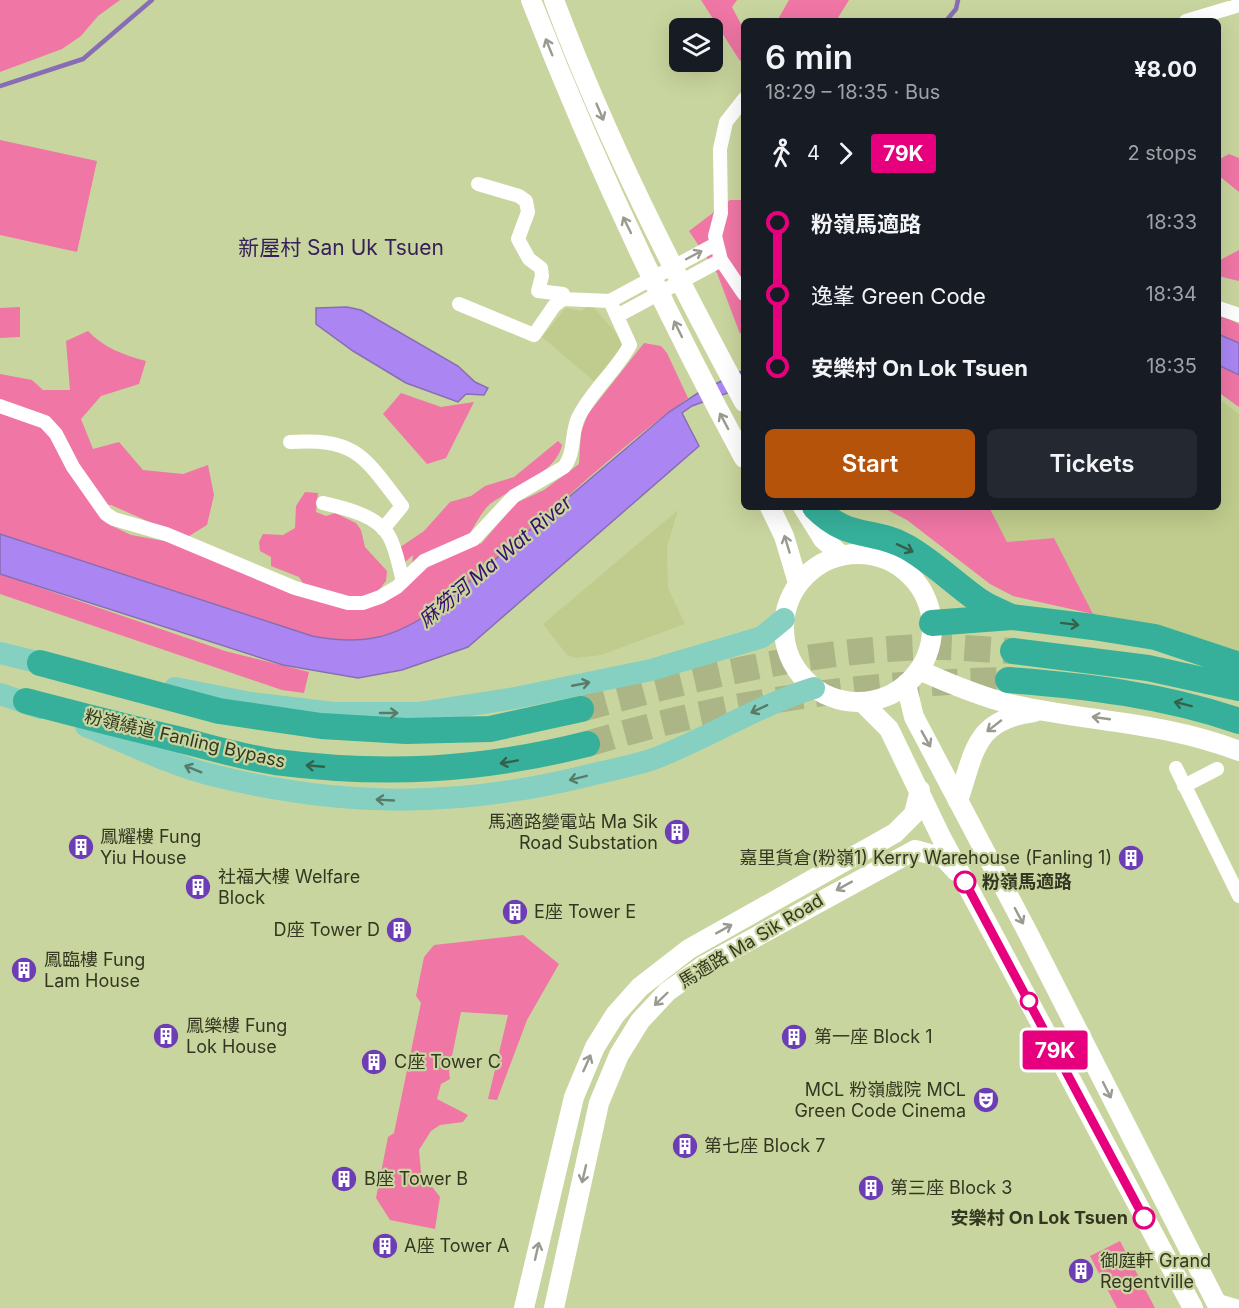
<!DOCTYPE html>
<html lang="en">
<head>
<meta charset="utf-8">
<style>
  body { margin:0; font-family:Inter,"Noto Sans SC",sans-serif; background:#242831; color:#f1f3f6; height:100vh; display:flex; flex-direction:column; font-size:22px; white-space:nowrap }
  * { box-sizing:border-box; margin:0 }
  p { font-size:20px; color:#9ea1a6 }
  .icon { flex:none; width:33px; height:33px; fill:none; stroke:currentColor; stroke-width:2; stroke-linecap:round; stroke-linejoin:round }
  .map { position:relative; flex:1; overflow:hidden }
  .drawer { position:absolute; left:741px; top:18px; width:480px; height:492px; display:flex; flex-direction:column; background:#171b24; border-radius:9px; box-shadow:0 6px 24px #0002 }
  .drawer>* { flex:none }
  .badge { padding:0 12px; border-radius:4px; font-size:21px; line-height:39px }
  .buttons { position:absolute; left:669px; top:18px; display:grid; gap:12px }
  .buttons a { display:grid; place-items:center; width:54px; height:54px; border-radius:9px; background:#171b24; box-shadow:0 6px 24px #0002; font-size:30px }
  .map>.badge { position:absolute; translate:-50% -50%; box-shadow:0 0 0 3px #fff }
  .legs { display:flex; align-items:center; gap:9px; height:66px; padding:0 24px; font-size:20px }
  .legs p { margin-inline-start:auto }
  .headline { display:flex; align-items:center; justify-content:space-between; height:102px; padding:0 24px }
  h1 { font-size:33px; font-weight:600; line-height:45px }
  .action { display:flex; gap:12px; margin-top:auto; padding:12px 24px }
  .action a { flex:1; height:69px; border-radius:9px; background:#b45309; color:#fff; font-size:24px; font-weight:600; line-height:69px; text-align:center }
  .action a+a { background:#242831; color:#f1f3f6 }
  ul { padding:0 24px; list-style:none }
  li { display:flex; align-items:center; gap:21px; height:72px; font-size:22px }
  li i { display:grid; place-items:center; width:9px; height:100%; margin:0 8px; background:currentColor }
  li i::after { content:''; width:15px; height:15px; margin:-8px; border:4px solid; border-radius:50%; background:#171b24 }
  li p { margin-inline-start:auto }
  li:first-child i { background:linear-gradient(#0000 50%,currentColor 0) }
  li:last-child i { background:linear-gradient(currentColor 50%,#0000 0) }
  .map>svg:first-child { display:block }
</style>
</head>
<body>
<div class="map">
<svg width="1239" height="1308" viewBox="0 0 1239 1308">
  <rect width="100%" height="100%" fill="#c9d59e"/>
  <!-- built -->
  <path fill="#bfcc8d" d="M590,303L622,340L621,348L596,383L542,337L566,308L582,311Z
    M1218,398L1239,414V655L1093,614L1054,538L1007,542L989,507H1218Z
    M678,510L667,547L668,588L685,624L601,655L576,658L567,655L543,624Z"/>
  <!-- green -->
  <path fill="#f076a5" d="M0,0H120L98,16L81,36L62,49L0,72Z
    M701,0H737L732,7L744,30V57L740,61Z
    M789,0H849L836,21H777Z
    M0,140L97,161L77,252L0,235Z
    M1229,154L1239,158V192L1218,175V160Z
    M730,200H744V327L740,334L717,273L689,231Z
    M1239,250V281L1218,276L1220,260Z
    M20,307V337L0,338V308Z
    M1218,314L1239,324V343L1218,334Z
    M88,331C104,348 124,355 146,361L139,384L101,396L81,419L93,449L119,442L143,470L183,474L208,465L214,495L207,525L186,538L111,505L91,504L106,523L131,535L175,543L304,585L299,577L271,566V557L260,551L259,542L263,534L283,535L295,528L296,506L305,492L318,493L316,512L326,516L335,513L356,523L361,530L365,547L387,571L386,581L379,590L380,596L390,598L410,584L413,555L403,564L396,550L424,531L450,502L471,496L485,486L514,477L558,441L562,445C555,475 513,486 490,504C481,512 475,526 468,536L481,544L516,503L544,490L579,464L581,432L588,414L644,343L661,346L667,353L688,398C622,445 563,501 503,554C471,581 437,617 397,633C369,644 341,642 312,636L0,534V374L32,380L43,390H70L66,341Z
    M1218,365L1239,375V407L1218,392Z
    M401,393L441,407L474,402L446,458L427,464L383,414Z
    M882,507H989L1007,542L1054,538L1093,614L1013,596L990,584L907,520Z
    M0,574L225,651L309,672L304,693L282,690L0,594Z
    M523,935L559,964L527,1020L497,1100L488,1099L508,1015L461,1012L449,1071L450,1079L441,1084L437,1099L468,1115L463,1122L440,1125L431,1131L419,1150L421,1172L440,1197L435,1229L390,1220L376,1198L388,1137L394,1133L421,1003L416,996L424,957L434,945Z
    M1120,1241L1155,1308H1117L1090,1256Z"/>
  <!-- water -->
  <path fill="#ab86f3" stroke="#876eb4" stroke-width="1.5" d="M347,307L361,310L458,366L475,382L488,388L484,395L466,394L458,402L406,383L353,351L316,324V308Z
    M1218,334L1239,343V375L1218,365Z
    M744,370V387L692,406L682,413L699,446L468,647L402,670L358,678L283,665L0,574V534L312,636C365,646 394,638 438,608L669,412L701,391Z"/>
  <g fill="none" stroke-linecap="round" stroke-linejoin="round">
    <!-- stream -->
    <path stroke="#876eb4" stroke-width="4.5" d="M946,21L956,9L958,0
      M0,86L83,59L152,0"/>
    <!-- motorway-tunnel -->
    <path stroke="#abb585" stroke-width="26" stroke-dasharray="26 13" stroke-linecap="butt" d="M581,709C694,678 809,650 926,647C955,646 984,650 1013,651
      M587,744C729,701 860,683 1008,680"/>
    <!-- minor -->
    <path stroke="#fff" stroke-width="14" d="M1186,21L1236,6L1239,1
      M744,99L726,122L720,149L721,213L715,236L721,260L744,294
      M478,184L519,196L526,201L528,212L518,239L529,259L541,268L542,276L538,291L563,294V299
      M459,304L534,335L554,306L563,299L610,301L716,244
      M1218,308L1239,315
      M617,316L721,260
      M0,406L45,422L56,434L73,467L106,514L114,519L166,534L295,588L348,603H363L380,597L397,587L424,561L474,539L514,496L564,467C575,454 571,433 578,418C591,391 616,371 630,345L610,301
      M290,442C356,438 364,456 402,506L383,529
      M323,503C344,508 377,515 389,536C396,548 399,567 403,581
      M1176,768L1239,896
      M1184,786L1217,769
      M1215,1300L1239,1307"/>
    <!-- secondary -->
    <path stroke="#fff" stroke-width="20" d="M531,0C592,157 664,310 744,458
      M554,0C606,139 673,271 744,402
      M770,507L784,536L798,583
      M803,507L823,539L841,555
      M784 628a74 74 0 1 1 148 0a74 74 0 1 1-148 0Z
      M919,670C950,684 981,697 1014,705C1091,722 1164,722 1239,751
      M906,684L914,717L1028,933L1219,1308
      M862,702L889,729L941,837L1193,1308
      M958,801C975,751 974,720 1034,712
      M524,1308L574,1097L595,1047L615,1015L640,987L689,949L895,833L914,814L920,790
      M554,1308L599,1103L619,1055L640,1021L667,992L703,966L915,850L944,858L956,871"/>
    <!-- primary -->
    <path stroke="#86d0c2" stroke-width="22" d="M0,653L57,667
      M175,688L251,703L334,713H418L515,698L651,670L762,637L784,619
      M0,694L41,708
      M86,726C123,741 171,765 208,774C340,808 459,808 590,775C612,769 635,766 656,758C710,737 759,705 814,688"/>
    <!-- motorway -->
    <path stroke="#36b09a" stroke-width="26" d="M815,507C848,541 873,528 907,547C933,562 953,582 978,600C987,607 1000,611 1011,617
      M932,623L1012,617L1093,627L1155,637L1239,665
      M1013,651L1148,668L1239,688
      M40,663L219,711L321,726L406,731L490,729L581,709
      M1008,680C1087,686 1163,695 1239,721
      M26,701C76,714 126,727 177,739C209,747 242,757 275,762C385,776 479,771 587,744"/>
  </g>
  <!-- one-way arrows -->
  <defs><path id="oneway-shaft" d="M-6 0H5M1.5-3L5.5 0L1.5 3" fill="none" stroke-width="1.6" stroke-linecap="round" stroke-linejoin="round" transform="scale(1.5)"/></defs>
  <g stroke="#999b90">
    <use href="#oneway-shaft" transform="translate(549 47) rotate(-112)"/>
    <use href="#oneway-shaft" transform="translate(600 112) rotate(67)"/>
    <use href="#oneway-shaft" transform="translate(627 225) rotate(-116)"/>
    <use href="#oneway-shaft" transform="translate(694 255) rotate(-28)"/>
    <use href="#oneway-shaft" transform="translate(678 329) rotate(-116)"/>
    <use href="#oneway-shaft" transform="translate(724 421) rotate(-118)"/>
    <use href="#oneway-shaft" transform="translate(787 544) rotate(-107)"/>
    <use href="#oneway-shaft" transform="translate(1101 718) rotate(-172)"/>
    <use href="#oneway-shaft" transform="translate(994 726) rotate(142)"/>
    <use href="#oneway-shaft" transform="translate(926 739) rotate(61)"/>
    <use href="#oneway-shaft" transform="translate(844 886) rotate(151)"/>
    <use href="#oneway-shaft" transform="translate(1019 916) rotate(62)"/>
    <use href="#oneway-shaft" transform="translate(724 929) rotate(-29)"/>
    <use href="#oneway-shaft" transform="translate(661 999) rotate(136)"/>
    <use href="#oneway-shaft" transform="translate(587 1063) rotate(-66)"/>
    <use href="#oneway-shaft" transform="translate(1107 1090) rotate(63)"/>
    <use href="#oneway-shaft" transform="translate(584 1174) rotate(103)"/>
    <use href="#oneway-shaft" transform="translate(537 1251) rotate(-77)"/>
  </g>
  <g stroke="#34614b">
    <use href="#oneway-shaft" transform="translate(905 548) rotate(25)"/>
    <use href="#oneway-shaft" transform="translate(1070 624) rotate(7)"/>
    <use href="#oneway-shaft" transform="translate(1183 704) rotate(-166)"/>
    <use href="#oneway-shaft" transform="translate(509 762) rotate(170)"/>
    <use href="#oneway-shaft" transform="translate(315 766) rotate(-175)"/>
  </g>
  <g stroke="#587c69">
    <use href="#oneway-shaft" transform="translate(581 684) rotate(-11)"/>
    <use href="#oneway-shaft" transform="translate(759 709) rotate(155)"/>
    <use href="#oneway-shaft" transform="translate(389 713)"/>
    <use href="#oneway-shaft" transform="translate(193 769) rotate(-158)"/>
    <use href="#oneway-shaft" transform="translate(578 778) rotate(166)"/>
    <use href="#oneway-shaft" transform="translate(385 800) rotate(-177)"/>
  </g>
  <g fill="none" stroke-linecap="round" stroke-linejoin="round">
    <!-- line-1 casing -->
    <g stroke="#fff" stroke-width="14">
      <path id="line-1" d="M965,882L1144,1218"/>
    </g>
    <!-- line-1 -->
    <use href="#line-1" stroke="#e6007e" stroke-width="9"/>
  </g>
  <!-- icons -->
  <defs>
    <g id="building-disc" transform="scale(1.35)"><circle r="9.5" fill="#6d3db5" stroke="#c9d59e"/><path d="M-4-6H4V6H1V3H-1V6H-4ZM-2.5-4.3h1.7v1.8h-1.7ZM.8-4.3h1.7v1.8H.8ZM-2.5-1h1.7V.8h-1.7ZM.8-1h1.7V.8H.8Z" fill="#fff"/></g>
    <g id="theatre-disc" transform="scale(1.35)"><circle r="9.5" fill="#6d3db5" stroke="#c9d59e"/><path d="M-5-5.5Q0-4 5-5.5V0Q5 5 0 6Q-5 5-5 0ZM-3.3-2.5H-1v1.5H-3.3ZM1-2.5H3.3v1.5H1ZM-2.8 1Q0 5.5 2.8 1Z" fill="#fff"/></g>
  </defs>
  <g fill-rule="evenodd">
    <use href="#building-disc" x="677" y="832"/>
    <use href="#building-disc" x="81" y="847"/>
    <use href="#building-disc" x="1131" y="858"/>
    <use href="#building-disc" x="198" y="887"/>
    <use href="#building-disc" x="515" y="912"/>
    <use href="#building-disc" x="399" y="930"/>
    <use href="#building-disc" x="24" y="970"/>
    <use href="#building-disc" x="166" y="1036"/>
    <use href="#building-disc" x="794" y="1037"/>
    <use href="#building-disc" x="374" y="1062"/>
    <use href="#theatre-disc" x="986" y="1100"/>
    <use href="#building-disc" x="685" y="1146"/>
    <use href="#building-disc" x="344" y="1179"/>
    <use href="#building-disc" x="871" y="1188"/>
    <use href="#building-disc" x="385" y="1246"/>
    <use href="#building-disc" x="1081" y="1271"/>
  </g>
  <!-- markers -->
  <g fill="#fff" stroke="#e6007e" stroke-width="3">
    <circle cx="965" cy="882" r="10"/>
    <circle cx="1029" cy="1001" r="8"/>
    <circle cx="1144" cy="1218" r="10"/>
  </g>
  <g text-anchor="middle" stroke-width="4.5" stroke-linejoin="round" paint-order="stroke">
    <!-- street labels -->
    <g font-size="18" fill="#333721" stroke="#c9d59e">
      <text transform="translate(185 739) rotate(13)" y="6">粉嶺繞道 Fanling Bypass</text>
      <text transform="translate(751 941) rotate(-31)" y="6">馬適路 Ma Sik Road</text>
    </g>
    <!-- poi labels -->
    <g font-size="18" fill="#333721" stroke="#c9d59e" text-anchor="start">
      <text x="658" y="828" text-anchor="end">馬適路變電站 Ma Sik<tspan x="658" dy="21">Road Substation</tspan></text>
      <text x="100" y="843">鳳耀樓 Fung<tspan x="100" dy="21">Yiu House</tspan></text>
      <text x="1112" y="864" text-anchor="end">嘉里貨倉(粉嶺1) Kerry Warehouse (Fanling 1)</text>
      <text x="218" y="883">社福大樓 Welfare<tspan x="218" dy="21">Block</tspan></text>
      <text x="534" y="918">E座 Tower E</text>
      <text x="380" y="936" text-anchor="end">D座 Tower D</text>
      <text x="44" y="966">鳳臨樓 Fung<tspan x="44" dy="21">Lam House</tspan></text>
      <text x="186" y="1032">鳳樂樓 Fung<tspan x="186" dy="21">Lok House</tspan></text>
      <text x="814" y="1043">第一座 Block 1</text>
      <text x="394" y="1068">C座 Tower C</text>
      <text x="966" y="1096" text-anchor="end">MCL 粉嶺戲院 MCL<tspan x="966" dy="21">Green Code Cinema</tspan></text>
      <text x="704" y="1152">第七座 Block 7</text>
      <text x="364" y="1185">B座 Tower B</text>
      <text x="890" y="1194">第三座 Block 3</text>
      <text x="404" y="1252">A座 Tower A</text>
      <text x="1100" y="1267">御庭軒 Grand<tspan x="1100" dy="21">Regentville</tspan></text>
    </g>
    <!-- stop labels -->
    <g font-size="18" font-weight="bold" fill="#333721" stroke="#c9d59e" text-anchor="start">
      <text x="982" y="888">粉嶺馬適路</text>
      <text x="1128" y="1224" text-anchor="end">安樂村 On Lok Tsuen</text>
    </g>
    <!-- water labels -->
    <g font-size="20" font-style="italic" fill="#3b0c6f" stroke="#c9d59e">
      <text transform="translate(495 561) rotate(-40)" y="7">麻笏河 Ma Wat River</text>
    </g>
    <!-- quarter labels -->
    <g font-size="21" fill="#36205a" stroke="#c9d59e">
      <text x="341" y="255">新屋村 San Uk Tsuen</text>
    </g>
  </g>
</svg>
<div class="buttons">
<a><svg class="icon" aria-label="layers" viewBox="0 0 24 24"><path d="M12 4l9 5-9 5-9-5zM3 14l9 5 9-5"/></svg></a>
</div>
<b class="badge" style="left:1055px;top:1050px;background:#e6007e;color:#fff">79K</b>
<section class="drawer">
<div class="headline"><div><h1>6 min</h1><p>18:29 – 18:35 · Bus</p></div><b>¥8.00</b></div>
<div class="legs"><svg class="icon" aria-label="walk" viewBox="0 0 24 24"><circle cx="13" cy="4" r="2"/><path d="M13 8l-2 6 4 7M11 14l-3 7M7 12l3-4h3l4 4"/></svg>4<svg class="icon" aria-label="forward" viewBox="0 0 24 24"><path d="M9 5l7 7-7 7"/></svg><b class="badge" style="background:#e6007e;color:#fff">79K</b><p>2 stops</p></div>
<ul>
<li><i style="color:#e6007e"></i><b>粉嶺馬適路</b><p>18:33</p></li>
<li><i style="color:#e6007e"></i><span>逸峯 Green Code</span><p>18:34</p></li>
<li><i style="color:#e6007e"></i><b>安樂村 On Lok Tsuen</b><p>18:35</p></li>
</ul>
<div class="action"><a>Start</a><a>Tickets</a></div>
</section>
</div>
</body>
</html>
